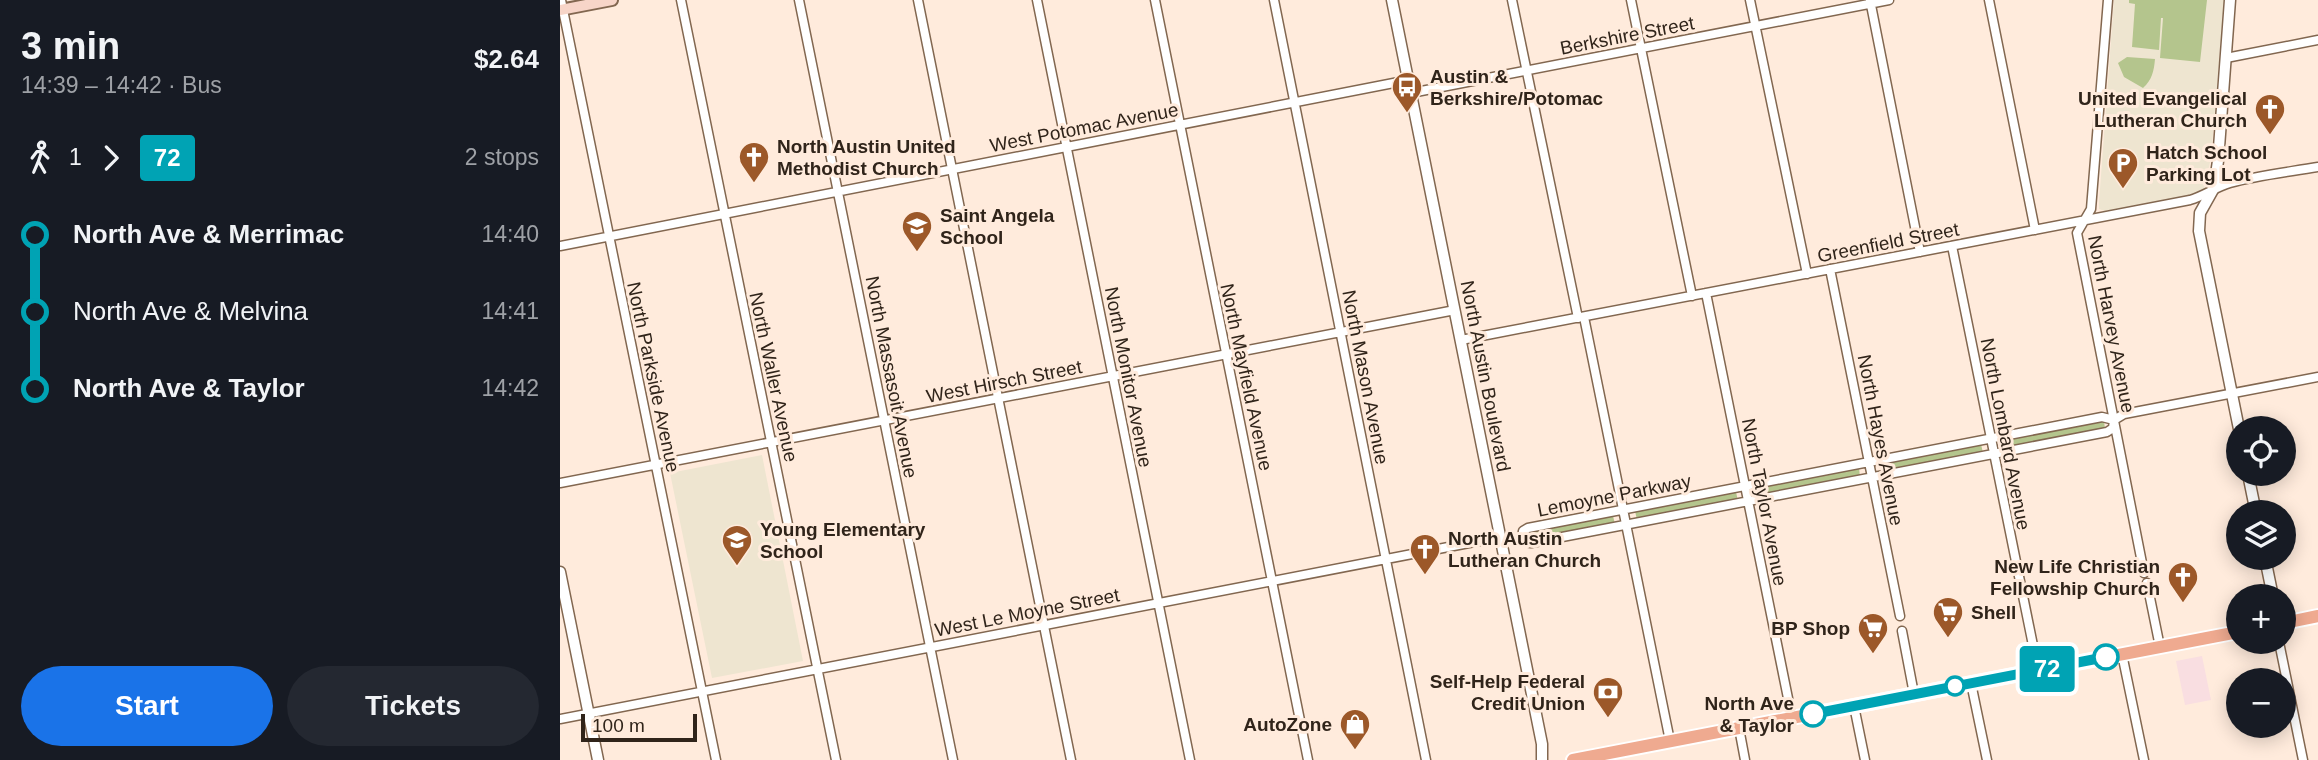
<!DOCTYPE html>
<html lang="en">
<head>
<meta charset="utf-8">
<style>
  body { margin:0; font-family:Arial,sans-serif; background:#242831; color:#f1f3f6; height:100vh; display:flex; flex-direction:column; font-size:26px; white-space:nowrap }
  * { box-sizing:border-box; margin:0 }
  p { font-size:23px; color:#9ea1a6 }
  .icon { flex:none; width:38px; height:38px; fill:none; stroke:currentColor; stroke-width:2; stroke-linecap:round; stroke-linejoin:round }
  .map { position:relative; flex:1; overflow:hidden }
  .panel { display:flex; flex-direction:column; background:#171b24; width:560px }
  .panel>* { flex:none }
  .badge { padding:0 14px; border-radius:5px; font-size:24px; line-height:46px }
  .tools { position:absolute; left:1666px; top:416px; display:grid; gap:14px }
  .tools a { display:grid; place-items:center; width:70px; height:70px; border-radius:50%; background:#171b24; box-shadow:0 4px 18px #0003; font-size:35px }
  .scale { position:absolute; left:21px; bottom:18px; width:116px; box-sizing:border-box; padding-left:7px; border:4px solid #30241a; border-top:0; font-size:19px; line-height:24px; white-space:nowrap; color:#30241a; -webkit-text-stroke:5px #ffebdc; paint-order:stroke }
  .map>.badge { position:absolute; translate:-50% -50%; box-shadow:0 0 0 4px #fff }
  .legs { display:flex; align-items:center; gap:10px; height:77px; padding:0 21px; font-size:23px }
  .legs p { margin-inline-start:auto }
  .overview { display:flex; align-items:center; justify-content:space-between; height:119px; padding:0 21px }
  h1 { font-size:38px; font-weight:700; line-height:52px }
  .cta { display:flex; gap:14px; margin-top:auto; padding:14px 21px }
  .cta a { flex:1; height:80px; border-radius:42px; background:#1a73e8; color:#fff; font-size:28px; font-weight:700; line-height:80px; text-align:center }
  .cta a+a { background:#242831; color:#f1f3f6 }
  ul { padding:0 21px; list-style:none }
  li { display:flex; align-items:center; gap:24px; height:77px; font-size:26px }
  li i { display:grid; place-items:center; width:10px; height:100%; margin:0 9px; background:currentColor }
  li i::after { content:''; width:18px; height:18px; margin:-9px; border:5px solid; border-radius:50%; background:#171b24 }
  li p { margin-inline-start:auto }
  li:first-child i { background:linear-gradient(#0000 50%,currentColor 0) }
  li:last-child i { background:linear-gradient(currentColor 50%,#0000 0) }
  main { display:flex; flex:1; min-height:0 }
  .map>svg:first-child { display:block }
</style>
</head>
<body>
<main>
<section class="panel">
<div class="overview"><div><h1>3 min</h1><p>14:39 – 14:42 · Bus</p></div><b>$2.64</b></div>
<div class="legs"><svg class="icon" aria-label="walk" viewBox="0 0 24 24"><circle cx="13" cy="4" r="2"/><path d="M13 8l-2 6 4 7M11 14l-3 7M7 12l3-4h3l4 4"/></svg>1<svg class="icon" aria-label="forward" viewBox="0 0 24 24"><path d="M9 5l7 7-7 7"/></svg><b class="badge" style="background:#00a3b4;color:#fff">72</b><p>2 stops</p></div>
<ul>
<li><i style="color:#00a3b4"></i><b>North Ave &amp; Merrimac</b><p>14:40</p></li>
<li><i style="color:#00a3b4"></i><span>North Ave &amp; Melvina</span><p>14:41</p></li>
<li><i style="color:#00a3b4"></i><b>North Ave &amp; Taylor</b><p>14:42</p></li>
</ul>
<div class="cta"><a>Start</a><a>Tickets</a></div>
</section>
<div class="map">
<svg width="1758" height="760" viewBox="0 0 1758 760">
  <rect width="100%" height="100%" fill="#ffebdc"/>
  <!-- industrial -->
  <path fill="#f9dee1" d="M1642,656L1651,700L1625,705L1616,661Z"/>
  <!-- education -->
  <path fill="#eee5d0" d="M1554,0H1664L1651,158L1644,189L1630,195L1545,211L1539,209V202Z
    M202,455L243,661L152,678L110,473Z"/>
  <!-- green -->
  <path fill="#b4c58d" d="M1569,0H1647L1640,62L1600,58L1603,18H1601L1599,50L1572,47L1575,4L1569,3Z
    M1567,57L1595,59C1594,71 1592,80 1583,88L1564,77L1558,63Z
    M1544,421L1545,429L1445,449L1444,440Z
    M1421,444L1423,453L1323,473L1321,464Z
    M1299,468L1300,477L1200,496L1198,488Z
    M1176,492L1178,501L1077,520L1075,511Z
    M1053,516L1055,524L969,540L967,537L970,532Z"/>
  <g fill="none" stroke-linecap="round" stroke-linejoin="round">
    <!-- minor casing -->
    <g stroke="#826750" stroke-width="11">
      <path id="minor" d="M1,0L156,760
        M121,0L276,760
        M239,0L393,760
        M358,0L511,760
        M477,0L630,760
        M595,0L748,760
        M714,0L866,760
        M952,0L1018,318
        M1071,0L1132,296
        M1190,0L1247,274
        M1310,0L1360,252
        M1429,0L1475,230
        M1548,0L1531,209L1517,233L1584,573
        M1666,58L1758,40
        M851,93L1329,0
        M0,246L849,80
        M1392,246L1478,670
        M1270,269L1340,616
        M1146,293L1232,718
        M1024,317L1110,741
        M901,340L1630,200C1644,196 1656,187 1670,183C1699,175 1729,172 1758,167
        M1554,420L1542,417L968,528L963,531L962,538L965,542L971,543L1547,432L1553,428L1554,420L1564,414L1758,377
        M0,483L895,310
        M1587,583L1600,647
        M1342,631L1354,694
        M1719,642L1743,760
        M1562,654L1584,760
        M1411,683L1427,760
        M1294,706L1305,760
        M0,719L940,537
        M1179,728L1185,760"/>
    </g>
    <!-- tertiary casing -->
    <g stroke="#826750" stroke-width="13">
      <path id="tertiary" d="M832,0L982,744V760
        M1670,0L1658,161L1654,188L1640,213L1639,231L1679,429
        M1688,474L1696,513
        M1705,558L1713,597
        M0,572L38,760"/>
    </g>
    <!-- secondary casing -->
    <g stroke="#826750" stroke-width="14">
      <path id="secondary" d="M0,10L52,0"/>
    </g>
    <!-- primary casing -->
    <g stroke="#fff" stroke-width="16">
      <path id="primary" d="M1724,623L1758,616
        M1013,760L1678,632"/>
    </g>
    <!-- minor -->
    <use href="#minor" stroke="#fff" stroke-width="8"/>
    <!-- tertiary -->
    <use href="#tertiary" stroke="#fff" stroke-width="10"/>
    <!-- secondary -->
    <use href="#secondary" stroke="#f7d5c8" stroke-width="10"/>
    <!-- primary -->
    <use href="#primary" stroke="#efaa90" stroke-width="12"/>
  </g>
  <g fill="none" stroke-linecap="round" stroke-linejoin="round">
    <!-- line-1 casing -->
    <g stroke="#fff" stroke-width="16">
      <path id="line-1" d="M1253,714L1546,657"/>
    </g>
    <!-- line-1 -->
    <use href="#line-1" stroke="#00a3b4" stroke-width="10"/>
  </g>
  <!-- icons -->
  <defs>
    <g id="bus-pin" transform="scale(1.575)"><path d="M0 17L-7.5 6A9.5 9.5 0 1 1 7.5 6Z" fill="#9c5829" stroke="#ffebdc"/><path d="M-5-6H5V4H4V6H2V4H-2V6H-4V4H-5ZM-3.5-4V0h7V-4ZM-3.5 1.2v1.5H-2V1.2ZM2 1.2v1.5H3.5V1.2Z" fill="#fff"/></g>
    <g id="church-pin" transform="scale(1.575)"><path d="M0 17L-7.5 6A9.5 9.5 0 1 1 7.5 6Z" fill="#9c5829" stroke="#ffebdc"/><path d="M-1.2-6h2.4v3.5h3.3v2.4h-3.3V6h-2.4V-.1h-3.3v-2.4h3.3Z" fill="#fff"/></g>
    <g id="parking-pin" transform="scale(1.575)"><path d="M0 17L-7.5 6A9.5 9.5 0 1 1 7.5 6Z" fill="#9c5829" stroke="#ffebdc"/><path d="M-3.5-5.5H1a3.5 3.5 0 0 1 0 7H-1V5.5H-3.5ZM-1-3.4V-.6H.8a1.4 1.4 0 0 0 0-2.8Z" fill="#fff"/></g>
    <g id="school-pin" transform="scale(1.575)"><path d="M0 17L-7.5 6A9.5 9.5 0 1 1 7.5 6Z" fill="#9c5829" stroke="#ffebdc"/><path d="M0-5L7-2L0 1L-7-2ZM-4 1L0 2.5L4 1V4Q0 6-4 4Z" fill="#fff"/></g>
    <g id="supermarket-pin" transform="scale(1.575)"><path d="M0 17L-7.5 6A9.5 9.5 0 1 1 7.5 6Z" fill="#9c5829" stroke="#ffebdc"/><path d="M-6-5.5h2.5l.6 2H6L4.5 2H-2.5L-4.4-4H-6ZM-1.5 3.2a1.3 1.3 0 1 0 .1 0ZM3 3.2a1.3 1.3 0 1 0 .1 0Z" fill="#fff"/></g>
    <g id="bank-pin" transform="scale(1.575)"><path d="M0 17L-7.5 6A9.5 9.5 0 1 1 7.5 6Z" fill="#9c5829" stroke="#ffebdc"/><path d="M-6-4H6V4H-6ZM0-2.3a2.3 2.3 0 1 0 0 4.6a2.3 2.3 0 1 0 0-4.6Z" fill="#fff"/></g>
    <g id="shop-pin" transform="scale(1.575)"><path d="M0 17L-7.5 6A9.5 9.5 0 1 1 7.5 6Z" fill="#9c5829" stroke="#ffebdc"/><path d="M-5-2.5h2.3a2.7 3.5 0 0 1 5.4 0H5L5.5 6h-11ZM-1.5-2.5h3a1.5 2.3 0 0 0-3 0Z" fill="#fff"/></g>
  </defs>
  <g fill-rule="evenodd">
    <use href="#bus-pin" x="847" y="87"/>
    <use href="#church-pin" x="1710" y="109"/>
    <use href="#church-pin" x="194" y="157"/>
    <use href="#parking-pin" x="1563" y="163"/>
    <use href="#school-pin" x="357" y="226"/>
    <use href="#school-pin" x="177" y="540"/>
    <use href="#church-pin" x="865" y="549"/>
    <use href="#church-pin" x="1623" y="577"/>
    <use href="#supermarket-pin" x="1388" y="612"/>
    <use href="#supermarket-pin" x="1313" y="628"/>
    <use href="#bank-pin" x="1048" y="692"/>
    <use href="#shop-pin" x="795" y="724"/>
  </g>
  <!-- markers -->
  <g fill="#fff" stroke="#00a3b4" stroke-width="3.5">
    <circle cx="1546" cy="657" r="12"/>
    <circle cx="1395" cy="686" r="9"/>
    <circle cx="1253" cy="714" r="12"/>
  </g>
  <g text-anchor="middle" stroke-width="6" stroke-linejoin="round" paint-order="stroke">
    <!-- street labels -->
    <g font-size="19" fill="#30241a" stroke="#ffebdc">
      <text transform="translate(1067 35) rotate(-11)" y="7">Berkshire Street</text>
      <text transform="translate(524 127) rotate(-11)" y="7">West Potomac Avenue</text>
      <text transform="translate(1328 242) rotate(-11)" y="7">Greenfield Street</text>
      <text transform="translate(1552 324) rotate(79)" y="7">North Harvey Avenue</text>
      <text transform="translate(926 376) rotate(79)" y="7">North Austin Boulevard</text>
      <text transform="translate(94 377) rotate(78)" y="7">North Parkside Avenue</text>
      <text transform="translate(214 377) rotate(78)" y="7">North Waller Avenue</text>
      <text transform="translate(332 377) rotate(79)" y="7">North Massasoit Avenue</text>
      <text transform="translate(569 377) rotate(79)" y="7">North Monitor Avenue</text>
      <text transform="translate(687 377) rotate(78)" y="7">North Mayfield Avenue</text>
      <text transform="translate(806 377) rotate(79)" y="7">North Mason Avenue</text>
      <text transform="translate(444 381) rotate(-11)" y="7">West Hirsch Street</text>
      <text transform="translate(1446 434) rotate(79)" y="7">North Lombard Avenue</text>
      <text transform="translate(1321 440) rotate(79)" y="7">North Hayes Avenue</text>
      <text transform="translate(1054 495) rotate(-11)" y="7">Lemoyne Parkway</text>
      <text transform="translate(1205 502) rotate(79)" y="7">North Taylor Avenue</text>
      <text transform="translate(467 612) rotate(-11)" y="7">West Le Moyne Street</text>
    </g>
    <!-- poi labels -->
    <g font-size="19" font-weight="bold" fill="#30241a" stroke="#ffebdc" text-anchor="start">
      <text x="870" y="83">Austin &amp;<tspan x="870" dy="22">Berkshire/Potomac</tspan></text>
      <text x="1687" y="105" text-anchor="end">United Evangelical<tspan x="1687" dy="22">Lutheran Church</tspan></text>
      <text x="217" y="153">North Austin United<tspan x="217" dy="22">Methodist Church</tspan></text>
      <text x="1586" y="159">Hatch School<tspan x="1586" dy="22">Parking Lot</tspan></text>
      <text x="380" y="222">Saint Angela<tspan x="380" dy="22">School</tspan></text>
      <text x="200" y="536">Young Elementary<tspan x="200" dy="22">School</tspan></text>
      <text x="888" y="545">North Austin<tspan x="888" dy="22">Lutheran Church</tspan></text>
      <text x="1600" y="573" text-anchor="end">New Life Christian<tspan x="1600" dy="22">Fellowship Church</tspan></text>
      <text x="1411" y="619">Shell</text>
      <text x="1290" y="635" text-anchor="end">BP Shop</text>
      <text x="1025" y="688" text-anchor="end">Self-Help Federal<tspan x="1025" dy="22">Credit Union</tspan></text>
      <text x="772" y="731" text-anchor="end">AutoZone</text>
    </g>
    <!-- stop labels -->
    <g font-size="19" font-weight="bold" fill="#30241a" stroke="#ffebdc" text-anchor="end">
      <text x="1234" y="710">North Ave<tspan x="1234" dy="22">&amp; Taylor</tspan></text>
    </g>
  </g>
</svg>
<div class="tools">
<a><svg class="icon" aria-label="locate" viewBox="0 0 24 24"><circle cx="12" cy="12" r="6"/><path d="M12 2v4M12 18v4M2 12h4M18 12h4"/></svg></a>
<a><svg class="icon" aria-label="layers" viewBox="0 0 24 24"><path d="M12 4l9 5-9 5-9-5zM3 14l9 5 9-5"/></svg></a>
<a>+</a>
<a>−</a>
</div>
<div class="scale">100 m</div>
<b class="badge" style="left:1487px;top:669px;background:#00a3b4;color:#fff">72</b>
</div>
</main>
</body>
</html>
